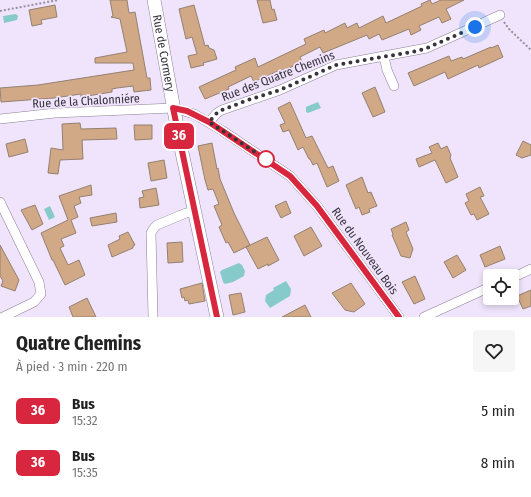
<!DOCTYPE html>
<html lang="fr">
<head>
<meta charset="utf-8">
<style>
  body { margin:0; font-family:"Fira Sans Condensed",sans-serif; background:#f6f6f6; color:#222; height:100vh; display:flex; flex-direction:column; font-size:15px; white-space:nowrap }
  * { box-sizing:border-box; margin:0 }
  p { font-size:13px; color:#767676 }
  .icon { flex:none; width:22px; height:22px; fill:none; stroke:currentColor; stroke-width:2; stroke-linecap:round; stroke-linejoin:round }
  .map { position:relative; height:317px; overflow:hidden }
  .drawer { display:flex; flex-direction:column; background:#fff; flex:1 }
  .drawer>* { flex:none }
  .badge { padding:0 8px; border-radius:6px; font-size:14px; line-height:26px }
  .fabs { position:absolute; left:483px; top:269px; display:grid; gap:8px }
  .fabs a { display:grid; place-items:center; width:36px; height:36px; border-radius:4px; background:#fff; box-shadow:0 2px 6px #0003; font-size:20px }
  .you { position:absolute; width:20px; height:20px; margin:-10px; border:3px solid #fff; border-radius:50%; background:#1a73e8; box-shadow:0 0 0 6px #1a73e833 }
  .map>.badge { position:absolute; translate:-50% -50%; box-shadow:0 0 0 2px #fff }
  .round { display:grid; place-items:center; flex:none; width:42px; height:42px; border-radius:4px; background:#f6f6f6 }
  .overview { display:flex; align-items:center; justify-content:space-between; height:68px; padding:0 16px }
  h1 { font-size:19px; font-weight:700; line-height:30px }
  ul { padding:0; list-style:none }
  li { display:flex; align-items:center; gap:12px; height:52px; padding:0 16px }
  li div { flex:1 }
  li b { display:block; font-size:15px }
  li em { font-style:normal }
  li .badge { min-width:44px; font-weight:700; text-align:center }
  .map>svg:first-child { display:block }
</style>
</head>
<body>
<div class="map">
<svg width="531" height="317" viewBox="0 0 531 317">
  <rect width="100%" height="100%" fill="#efe4fb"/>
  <!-- water -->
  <path fill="#87cacc" d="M16,14L18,16L17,20L4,23L3,16Z
    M318,102L321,108L308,113L306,112V107Z
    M50,206L55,217L49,220L44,209Z
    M239,263L242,265L245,271L244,276L233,282L225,284L223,282L220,272L222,270Z
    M286,281L291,289L290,296L270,308L265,301L266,295L274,290L273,288Z"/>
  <!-- building -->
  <path fill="#d2a986" stroke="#948070" d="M110,0H127L129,13L135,12L147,78H150L151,90L134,92L133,86L117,88L112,89V92L81,97V94L54,98L1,102L0,88L38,85L134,70L133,63H95V58L127,52L120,19L111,17L113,16Z
    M257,0H270L272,10L274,9L277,20L263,23Z
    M430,0L432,4L441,0H464L446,9L451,19L442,23L439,17L419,26L421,30L411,35L409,29L382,40L379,34L369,39L367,35L323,53L320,47L300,57L302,62L285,70V69L278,72V71L254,82L251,76L228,87L229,89L205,99L199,87L236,70L235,67L255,58L258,67L306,44L304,39L324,30L325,33L345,23L347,28L357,23L359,28L383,16L386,23L422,6L421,4Z
    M55,5L57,17L41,20L42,24L32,26L29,10Z
    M194,5L205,46L208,45L209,48L214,50L217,59L203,63L204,65L191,68L188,56L197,54L192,37L186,39L179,9Z
    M498,45L503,57L479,68L478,65L448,79L445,72L414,86L408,73L449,56L451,61L462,57L463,59L491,47V48Z
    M375,87L385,112L373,117L362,93Z
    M290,102L306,138L312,136L328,168L333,166L339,181L327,187L317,163L313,165L310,159H309L303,147L298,150L289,130L283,132L280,125L285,123L278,108Z
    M80,123L81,129L116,128L117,139L82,140L83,159L60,160L58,174L48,173L51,148L63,150L62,124Z
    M134,125H152V139L135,140Z
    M25,139L28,152L9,157L6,144Z
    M523,141L531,145V155L522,158L516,155Z
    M212,143L217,169L218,168L220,179L234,213L250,245L234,253L228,242L226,243L219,227L222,225L214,206L219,204L213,189L208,190L205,180L198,146Z
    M438,143L441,149L447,146L451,155L450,158L458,177L446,183L435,160L419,167L416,159L432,153L429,147Z
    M164,160L167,178L151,181L148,163Z
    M362,177L368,193L371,192L377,206L369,209L370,212L362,215L359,207L356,209L346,185Z
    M91,185L92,195L79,197L81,203L74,206L78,217L71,220L76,233L61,239L64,246L60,248L68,265L79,260L85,275L65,285L53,260H52L41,233L68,220L59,196Z
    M480,187L484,196L480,197L489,214L477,220L474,214L471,215L465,203L469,201L466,194Z
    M156,188L159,205L140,208L139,198L144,197L142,191Z
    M286,201L291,213L281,218L275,206Z
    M35,205L43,224L32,230L21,210Z
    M116,213L117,222L92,226L90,218Z
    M406,222L409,230L406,232L413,249L410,258L401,256L392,235L393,234L391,229Z
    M311,227L322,246L304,256L294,236Z
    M128,232L135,245L133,246V248L112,257L108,245L120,239L119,236Z
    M267,237L279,260L268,266V264L258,269L246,247Z
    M182,242L183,262L168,263L167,243Z
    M0,245L19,280L15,291L1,286L3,281L0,276Z
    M500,246L505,259L485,267L480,255Z
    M457,255L466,270L453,278L444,262Z
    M415,276L425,299L414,304L402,282Z
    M202,283L205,301L189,304L188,300L185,301L184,297L182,298L180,289Z
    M351,283L365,304L354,312L345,310L332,293Z
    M531,290V306L523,309L517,296Z
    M241,293L245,312L233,315L229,295Z
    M87,298L96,317H73L69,307Z
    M305,305L311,317H282Z"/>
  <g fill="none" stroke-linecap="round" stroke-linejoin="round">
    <!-- minor casing -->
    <g stroke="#8a8095" stroke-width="10">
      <path id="minor" d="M384,57L387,70L394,86
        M0,119L55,113L173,108L194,114L223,131L290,176L317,206L399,317
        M209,122L217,113L222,110L280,90L336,65L427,48L500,15
        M0,202L39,282L41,294L34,302L3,317
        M512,278L531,269
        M153,317L151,233L154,228L157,225L186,213L195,212
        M424,317L490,287"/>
    </g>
    <!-- secondary casing -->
    <g stroke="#8a8095" stroke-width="14">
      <g id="secondary">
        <path id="s1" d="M154,0L180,143L217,317"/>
      </g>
    </g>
    <!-- path -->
    <path stroke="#978fa0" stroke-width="2" stroke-dasharray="2 2" stroke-linecap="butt" d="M0,11L58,0
      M504,22L509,29L531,50"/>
    <!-- minor -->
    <use href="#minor" stroke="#fff" stroke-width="9"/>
    <!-- secondary -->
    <use href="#secondary" stroke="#fff" stroke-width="13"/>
  </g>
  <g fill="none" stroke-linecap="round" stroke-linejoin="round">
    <!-- line casing -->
    <g stroke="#fff" stroke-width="9">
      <path id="line" d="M217,317L173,108L187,111L209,122L290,176L317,206L399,317"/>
    </g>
    <!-- line -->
    <use href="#line" stroke="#d7263d" stroke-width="6"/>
    <!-- walk -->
    <path stroke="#37333c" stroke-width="4" stroke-dasharray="0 7.2" d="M266,159L209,122L217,113L222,110L248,100L280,90L336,65L417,51L427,48L475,27"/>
  </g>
  <!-- markers -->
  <circle fill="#fff" stroke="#d7263d" stroke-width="2" cx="266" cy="159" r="8"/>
  <g text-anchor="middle" stroke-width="3.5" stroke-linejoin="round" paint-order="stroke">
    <!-- street labels -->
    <g font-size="12" fill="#37333c" stroke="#efe4fb">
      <text dy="4" stroke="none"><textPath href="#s1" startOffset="54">Rue de Cormery</textPath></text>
      <text transform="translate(278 76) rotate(-21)" y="4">Rue des Quatre Chemins</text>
      <text transform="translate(86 101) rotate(-3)" y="4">Rue de la Chalonniére</text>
      <text transform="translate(365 251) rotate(54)" y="4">Rue du Nouveau Bois</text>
    </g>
  </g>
</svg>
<div class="fabs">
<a><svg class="icon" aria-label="locate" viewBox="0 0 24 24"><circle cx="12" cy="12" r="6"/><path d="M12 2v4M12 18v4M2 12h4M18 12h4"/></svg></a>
</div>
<div class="you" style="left:475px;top:27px"></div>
<b class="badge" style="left:179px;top:136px;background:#d7263d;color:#fff">36</b>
</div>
<section class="drawer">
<div class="overview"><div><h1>Quatre Chemins</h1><p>À pied · 3 min · 220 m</p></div><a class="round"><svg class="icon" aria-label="heart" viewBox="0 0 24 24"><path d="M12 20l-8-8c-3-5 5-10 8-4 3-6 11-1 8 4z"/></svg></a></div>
<ul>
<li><span class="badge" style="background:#d7263d;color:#fff">36</span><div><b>Bus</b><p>15:32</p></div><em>5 min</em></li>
<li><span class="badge" style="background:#d7263d;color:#fff">36</span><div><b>Bus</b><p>15:35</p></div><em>8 min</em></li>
</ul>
</section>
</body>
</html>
